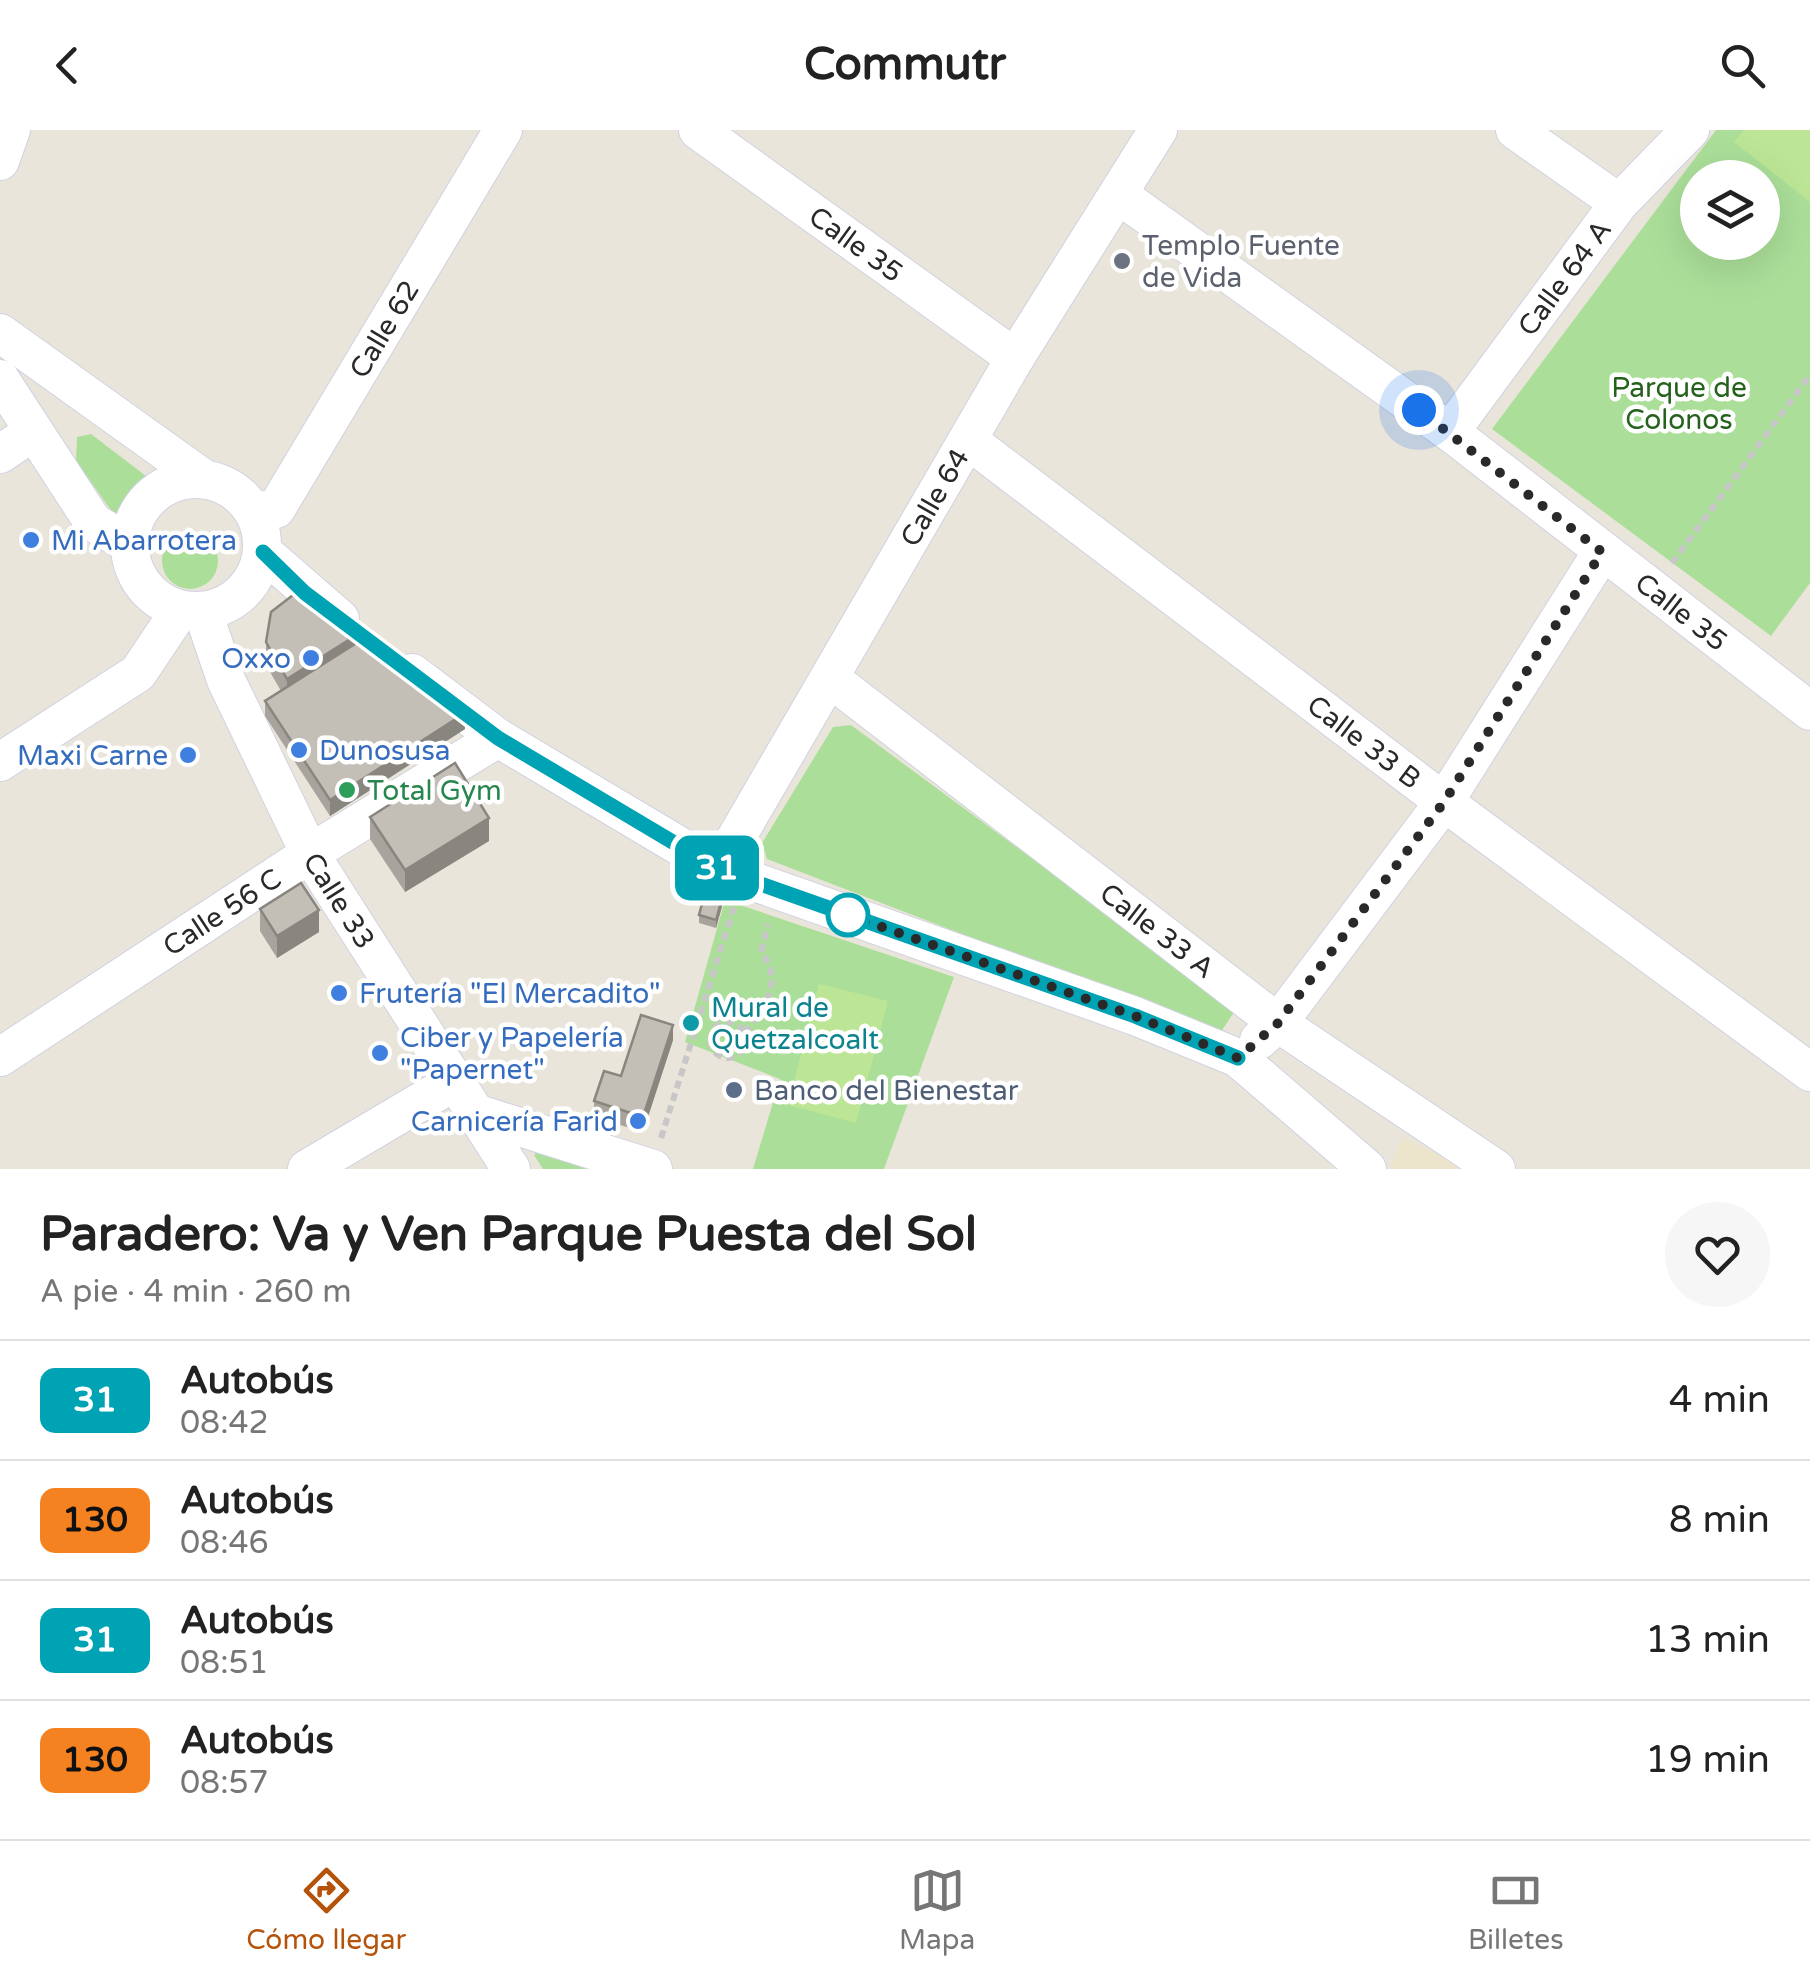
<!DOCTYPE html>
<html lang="es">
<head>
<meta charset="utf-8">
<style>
  body { margin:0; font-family:"Varela Round",sans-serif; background:#f6f6f6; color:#222; height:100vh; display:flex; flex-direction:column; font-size:38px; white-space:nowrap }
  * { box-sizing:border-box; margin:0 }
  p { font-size:32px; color:#767676 }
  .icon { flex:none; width:55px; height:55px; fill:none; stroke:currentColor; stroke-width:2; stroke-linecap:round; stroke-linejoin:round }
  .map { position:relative; height:1039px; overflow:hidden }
  .details { display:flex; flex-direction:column; background:#fff; flex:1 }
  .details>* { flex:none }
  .badge { padding:0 20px; border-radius:15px; font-size:35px; line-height:65px }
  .buttons { position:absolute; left:1680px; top:30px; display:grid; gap:20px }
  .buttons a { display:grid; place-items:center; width:100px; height:100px; border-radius:50%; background:#fff; box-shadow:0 10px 40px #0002; font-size:50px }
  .you { position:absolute; width:50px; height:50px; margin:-25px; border:8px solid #fff; border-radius:50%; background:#1a73e8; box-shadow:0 0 0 15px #1a73e833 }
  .map>.badge { position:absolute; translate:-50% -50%; box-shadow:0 0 0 5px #fff }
  .round { display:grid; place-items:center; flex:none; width:105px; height:105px; border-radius:52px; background:#f6f6f6 }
  .head { display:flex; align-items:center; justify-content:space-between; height:170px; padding:0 40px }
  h1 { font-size:48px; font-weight:800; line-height:75px }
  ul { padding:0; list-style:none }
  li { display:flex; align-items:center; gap:30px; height:120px; padding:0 40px; border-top:2px solid #e0e0e0 }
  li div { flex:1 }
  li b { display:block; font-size:38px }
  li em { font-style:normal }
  li .badge { min-width:110px; font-weight:700; text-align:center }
  header { display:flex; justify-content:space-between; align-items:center; height:130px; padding:0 40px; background:#fff; font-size:45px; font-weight:800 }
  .tab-bar { display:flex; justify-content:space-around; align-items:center; height:140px; border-top:2px solid #e0e0e0; background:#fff; font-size:28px; color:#767676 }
  .tab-bar a { display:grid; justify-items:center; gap:5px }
  .tab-bar .on { color:#b45309 }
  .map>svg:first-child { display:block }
</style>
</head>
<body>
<header><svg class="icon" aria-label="back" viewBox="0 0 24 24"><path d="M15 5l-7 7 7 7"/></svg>Commutr<svg class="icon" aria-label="search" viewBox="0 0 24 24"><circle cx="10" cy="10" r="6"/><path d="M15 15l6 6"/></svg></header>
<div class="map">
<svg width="1810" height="1039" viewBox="0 0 1810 1039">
  <rect width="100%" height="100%" fill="#eae5db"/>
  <!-- education -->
  <path fill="#ece4cb" d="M1403,1008L1469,1039H1389Z"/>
  <!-- green -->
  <path fill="#abdf99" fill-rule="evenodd" d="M1716,0H1810V453L1771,506L1492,299ZM1698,48H1762V112H1698Z
    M91,304L159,356L118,390L76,331L77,307Z
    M162 431a28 28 0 1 1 56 0a28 28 0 1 1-56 0Z
    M851,595L1236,879L1211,917L1144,874L767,729L762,713L833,597Z
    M725,770L954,847L884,1039H753L780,949L685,912Z
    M538,1021L592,1039H543L534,1025Z"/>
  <!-- pitch -->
  <path fill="#bce695" d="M1744,0H1810V72L1734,12Z
    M819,854L888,871L856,993L788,975Z"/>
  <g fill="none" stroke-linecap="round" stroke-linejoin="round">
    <!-- minor casing -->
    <g stroke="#d0d2e1" stroke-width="40">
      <g id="minor">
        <path id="s1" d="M698,0L1015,228"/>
        <path d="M1515,0L1619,73"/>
        <path d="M0,31L11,0"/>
        <path id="s2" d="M1119,65L1450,302L1810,581"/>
        <path d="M0,203L204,349"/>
        <path d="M0,249L93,392L129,414"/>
        <path id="s3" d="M1450,302L1619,73L1690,0"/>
        <path id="s4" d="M968,310L1444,672L1810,942"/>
        <path d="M0,324L33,302"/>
        <circle cx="196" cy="415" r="66"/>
        <path id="s5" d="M254,381L276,379L503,0"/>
        <path d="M263,422L340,489"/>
        <path id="s6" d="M203,482L226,550L310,724L511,1039"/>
        <path d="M412,543L498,608L718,739L1135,886L1238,928L1367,1039"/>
        <path id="s7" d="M831,549L1278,893L1496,1039"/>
        <path d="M0,632L138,543L180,480"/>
        <path id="s8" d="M718,739L1015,228L1158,0"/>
        <path d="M1259,910L1278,893L1444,672L1602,422"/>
        <path id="s9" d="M0,927L325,714L498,608"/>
        <path d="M478,984L653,1039"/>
        <path d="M307,1039L454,952"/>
      </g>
    </g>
    <!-- path -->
    <path stroke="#c7c7c7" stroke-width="6" stroke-dasharray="8 5" stroke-linecap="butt" d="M1672,433L1810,245
      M710 910a18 18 0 1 1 36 0a18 18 0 1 1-36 0Z
      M745,903C764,877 785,852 761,822L768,794
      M744,919L780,916
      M661,1008L734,777"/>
    <!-- minor -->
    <use href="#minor" stroke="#fff" stroke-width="38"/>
  </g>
  <!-- wall -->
  <path fill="#a8a49d" d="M366,507L465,599L330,686L265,586V571L281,561L266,535V512Z
    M370,687L489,711L405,762L370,709Z
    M724,769L716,798L699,793V785Z
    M260,779L319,802L277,828L260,801Z
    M673,910L643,1002L594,987V971L621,946Z"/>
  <!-- shaded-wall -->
  <path fill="#88867f" d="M366,499V521L287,571V549Z
    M465,583V599L330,686V670Z
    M489,688V711L405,762V740Z
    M724,761V769L716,798V790Z
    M319,780V802L277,828V806Z
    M673,895V910L643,1002V987Z"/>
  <!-- building -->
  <path fill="#c3bfb6" stroke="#88867f" stroke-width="2.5" d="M306,455L366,499L287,549L266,512L271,482Z
    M366,507L465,583L330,670L265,571Z
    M455,633L489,688L405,740L370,687Z
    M301,753L319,780L277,806L260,779Z
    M707,756L724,761L716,790L699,785Z
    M641,885L673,895L643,987L594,971L604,941L621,946Z"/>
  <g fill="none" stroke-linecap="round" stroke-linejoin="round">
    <!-- line casing -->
    <g stroke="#fff" stroke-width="22">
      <path id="line" d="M263,422L305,463L498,608L718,739L1135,886L1238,928"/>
    </g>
    <!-- line -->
    <use href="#line" stroke="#00a3b4" stroke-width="15"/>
    <!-- walk -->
    <path stroke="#292929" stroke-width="10" stroke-dasharray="0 18" d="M848,785L1135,886L1238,928L1278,893L1444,672L1602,422L1419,280"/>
  </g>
  <!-- markers -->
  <circle fill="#6b7280" stroke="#fff" stroke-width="4" cx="1122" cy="131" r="10"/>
  <g fill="#3f7fe0" stroke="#fff" stroke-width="4">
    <circle cx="31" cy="410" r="10"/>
    <circle cx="311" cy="528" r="10"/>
    <circle cx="299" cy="620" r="10"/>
    <circle cx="188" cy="625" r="10"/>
    <circle cx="339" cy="863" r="10"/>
    <circle cx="380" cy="923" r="10"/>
    <circle cx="638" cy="991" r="10"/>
  </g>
  <circle fill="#2e9e5b" stroke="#fff" stroke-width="4" cx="347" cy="660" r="10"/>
  <circle fill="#fff" stroke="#00a3b4" stroke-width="5" cx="848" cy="785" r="20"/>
  <circle fill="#0f9aa8" stroke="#fff" stroke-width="4" cx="691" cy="893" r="10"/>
  <circle fill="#5c6f8a" stroke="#fff" stroke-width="4" cx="734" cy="960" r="10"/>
  <g text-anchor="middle" stroke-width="9" stroke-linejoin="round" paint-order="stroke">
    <!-- street labels -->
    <g font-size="28" fill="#292929" stroke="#fff">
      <text dy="10" stroke="none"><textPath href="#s1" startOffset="195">Calle 35</textPath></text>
      <text dy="10" stroke="none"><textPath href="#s3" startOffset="192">Calle 64 A</textPath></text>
      <text dy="10" stroke="none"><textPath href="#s5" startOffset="232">Calle 62</textPath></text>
      <text dy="10" stroke="none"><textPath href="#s8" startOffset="430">Calle 64</textPath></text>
      <text dy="10" stroke="none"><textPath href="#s2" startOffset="700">Calle 35</textPath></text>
      <text dy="10" stroke="none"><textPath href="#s4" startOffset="498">Calle 33 B</textPath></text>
      <text dy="10" stroke="none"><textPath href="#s6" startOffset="320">Calle 33</textPath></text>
      <text dy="10" stroke="none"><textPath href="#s9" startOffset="265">Calle 56 C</textPath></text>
      <text dy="10" stroke="none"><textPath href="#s7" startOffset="412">Calle 33 A</textPath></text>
    </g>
    <!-- worship labels -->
    <g font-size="28" fill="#5b616d" stroke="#fff" text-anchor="start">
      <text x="1142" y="125">Templo Fuente<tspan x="1142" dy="32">de Vida</tspan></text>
    </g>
    <!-- park labels -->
    <g font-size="28" fill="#25621c" stroke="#fff">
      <text x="1679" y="267">Parque de<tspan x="1679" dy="32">Colonos</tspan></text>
    </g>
    <!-- shop labels -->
    <g font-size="28" fill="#366cbe" stroke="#fff" text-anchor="start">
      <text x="51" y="420">Mi Abarrotera</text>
      <text x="291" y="538" text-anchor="end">Oxxo</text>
      <text x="319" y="630">Dunosusa</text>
      <text x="168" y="635" text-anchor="end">Maxi Carne</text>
      <text x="359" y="873">Frutería "El Mercadito"</text>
      <text x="400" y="917">Ciber y Papelería<tspan x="400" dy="32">"Papernet"</tspan></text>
      <text x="618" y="1001" text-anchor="end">Carnicería Farid</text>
    </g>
    <!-- leisure labels -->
    <g font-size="28" fill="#27864d" stroke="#fff" text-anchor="start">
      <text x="367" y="670">Total Gym</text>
    </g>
    <!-- culture labels -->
    <g font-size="28" fill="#0d838f" stroke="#fff" text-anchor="start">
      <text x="711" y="887">Mural de<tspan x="711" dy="32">Quetzalcoalt</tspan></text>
    </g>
    <!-- service labels -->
    <g font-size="28" fill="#4e5e75" stroke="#fff" text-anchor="start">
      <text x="754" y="970">Banco del Bienestar</text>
    </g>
  </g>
</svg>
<div class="buttons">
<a><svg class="icon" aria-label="layers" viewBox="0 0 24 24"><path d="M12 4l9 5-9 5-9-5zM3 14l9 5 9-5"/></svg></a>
</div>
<div class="you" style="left:1419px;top:280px"></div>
<b class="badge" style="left:717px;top:738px;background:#00a3b4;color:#fff">31</b>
</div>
<section class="details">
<div class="head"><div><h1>Paradero: Va y Ven Parque Puesta del Sol</h1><p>A pie · 4 min · 260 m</p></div><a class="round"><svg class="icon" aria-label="heart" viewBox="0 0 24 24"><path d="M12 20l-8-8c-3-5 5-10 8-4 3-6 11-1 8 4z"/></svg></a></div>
<ul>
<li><span class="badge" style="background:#00a3b4;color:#fff">31</span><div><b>Autobús</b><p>08:42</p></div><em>4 min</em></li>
<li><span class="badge" style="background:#f58220;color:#111">130</span><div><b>Autobús</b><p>08:46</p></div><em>8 min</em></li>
<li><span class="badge" style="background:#00a3b4;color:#fff">31</span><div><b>Autobús</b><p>08:51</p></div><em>13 min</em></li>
<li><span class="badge" style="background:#f58220;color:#111">130</span><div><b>Autobús</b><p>08:57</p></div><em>19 min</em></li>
</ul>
</section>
<nav class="tab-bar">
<a class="on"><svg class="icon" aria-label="directions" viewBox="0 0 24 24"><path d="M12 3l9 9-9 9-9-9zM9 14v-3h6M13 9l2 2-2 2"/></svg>Cómo llegar</a>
<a><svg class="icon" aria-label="map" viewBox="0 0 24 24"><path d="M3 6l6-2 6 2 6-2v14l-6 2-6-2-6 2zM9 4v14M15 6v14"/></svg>Mapa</a>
<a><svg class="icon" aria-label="tickets" viewBox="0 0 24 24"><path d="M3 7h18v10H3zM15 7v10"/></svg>Billetes</a>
</nav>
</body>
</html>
